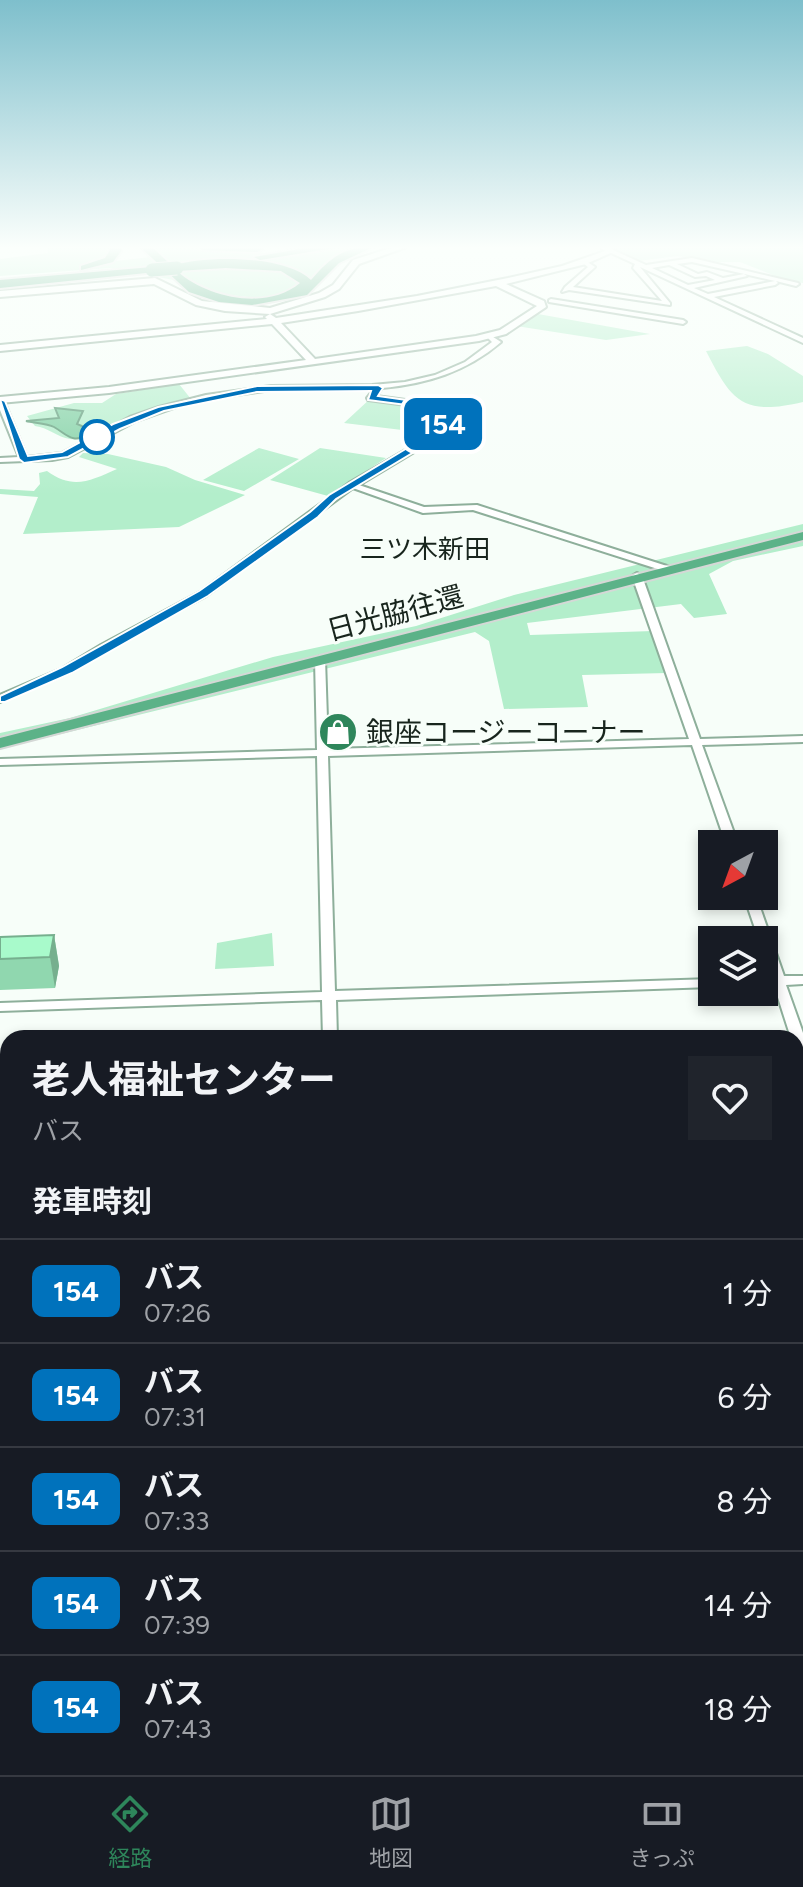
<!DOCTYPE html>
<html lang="ja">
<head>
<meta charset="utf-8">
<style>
  body { margin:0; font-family:Figtree,"Noto Sans JP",sans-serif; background:#20242c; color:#f1f3f6; height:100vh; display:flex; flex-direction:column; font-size:30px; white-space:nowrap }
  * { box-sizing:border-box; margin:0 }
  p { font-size:26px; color:#9ea1a6 }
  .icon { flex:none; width:44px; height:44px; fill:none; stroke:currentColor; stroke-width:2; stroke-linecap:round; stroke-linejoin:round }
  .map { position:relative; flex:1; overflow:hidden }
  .drawer { position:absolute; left:0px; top:1030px; width:804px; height:746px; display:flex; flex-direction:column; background:#171b24; border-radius:24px 24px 0 0; box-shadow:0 4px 12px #0003 }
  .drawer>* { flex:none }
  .badge { padding:0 16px; border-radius:12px; font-size:28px; line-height:52px }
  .needle { width:52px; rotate:221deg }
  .controls { position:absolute; left:698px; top:830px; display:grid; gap:16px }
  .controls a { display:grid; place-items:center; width:80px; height:80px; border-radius:0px; background:#171b24; box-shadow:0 4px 12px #0003; font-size:40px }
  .map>.badge { position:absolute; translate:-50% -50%; box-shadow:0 0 0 4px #fff }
  h2 { padding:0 32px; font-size:30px; line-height:72px }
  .round { display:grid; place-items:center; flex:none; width:84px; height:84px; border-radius:0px; background:#20242c }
  .head { display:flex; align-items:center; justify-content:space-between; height:136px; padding:0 32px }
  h1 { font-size:38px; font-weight:700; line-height:60px }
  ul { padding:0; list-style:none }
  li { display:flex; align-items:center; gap:24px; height:104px; padding:0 32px; border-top:2px solid #363941 }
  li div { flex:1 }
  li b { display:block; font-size:30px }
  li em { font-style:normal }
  li .badge { min-width:88px; font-weight:700; text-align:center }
  .dock { display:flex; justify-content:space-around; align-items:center; height:112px; border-top:2px solid #363941; background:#171b24; font-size:22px; color:#9ea1a6 }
  .dock a { display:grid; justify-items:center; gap:4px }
  .dock .selected { color:#2e865b }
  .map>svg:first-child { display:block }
</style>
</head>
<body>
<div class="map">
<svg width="803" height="1775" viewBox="0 0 803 1775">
  <rect width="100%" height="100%" fill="#f7fef9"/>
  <!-- green -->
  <path fill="#b3eecb" d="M48,247H106L111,250L98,263L159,256L151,247L249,251L283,257L360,247L328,262L315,278L279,294L258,298L210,293L195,284L110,268L0,276V259L48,253Z
    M611,247H803V283L785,280L740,262H709L678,256L638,261Z
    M538,314L650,334L606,340L516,326Z
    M747,346L768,354L803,376V402C743,416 732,402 706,351Z
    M179,384L191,399C174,403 158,407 142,413C120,421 94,442 70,439C57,437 49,428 35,426L27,416L74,403H102L116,394Z
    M371,398L436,412L427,433L344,423Z
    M259,448L299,459L244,491L203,480Z
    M320,448L386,458L328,496L270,480Z
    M83,453L108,454L166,467L195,480L245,495L179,527L23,534L38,497L0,494V489L34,491L40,484L39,473L47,471C73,490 90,481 117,469L79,457Z
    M803,524V546L733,561L709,574L727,614L694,618L681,604L527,623L530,635L653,631L667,673L582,675L588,707L504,709L489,641L475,632L0,749V733L70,718L273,657L416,626L514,595Z
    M272,933L274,966L215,969L217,943Z
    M8,1161V1368H0V1162Z
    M796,1258H803V1775H718V1768H796Z
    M0,1439H8V1768H306L305,1775H0Z"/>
  <!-- water -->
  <path fill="#7fd0a3" stroke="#609d7b" stroke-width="2" d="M55,408L83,411L77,424L89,429L91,434C71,444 68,435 54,427C47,423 34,423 26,421L59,418Z"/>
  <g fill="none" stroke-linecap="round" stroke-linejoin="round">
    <!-- minor casing -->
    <g stroke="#8eaf9b" stroke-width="4">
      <path id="minor" d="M611,249L646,265L692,258L798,283L799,284L796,286L776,281L778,283L775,285L714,297L803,338V343L640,267L670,303V305L569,290L562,292L565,287L588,267L580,261L583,259L595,267L573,287L662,301L633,268L635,264L609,252ZM692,262L775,281L708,294L694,288L747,276L744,274L723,278L707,272L698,274L677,264ZM669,265L695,277L706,276L715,280L688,285L652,268Z
        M551,299L683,320L686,322L683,324L549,302V300Z
        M490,335L501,342C466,372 426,384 382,388L376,396L435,404L448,420L439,437L359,485L424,507L477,505L670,567V571H664L473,510L423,513L353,488L206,596L107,649L71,672L0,702V695L63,668L101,645L200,592L349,483L433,434L440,420L430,408L368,400L367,398L374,389L271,390L222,397L179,406L136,421L68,457L52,460L0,462V458L19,457L0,410V399L4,401L27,457L62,453L130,417L159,407L206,395L271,386L372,385L405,382L435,375L465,362L492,342L487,337Z
        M637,573L642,576L700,739L803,736V742L702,745L738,844H726L692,745L328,756L335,991L712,979V987L336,1000L337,1038H323L322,1000L0,1011V1003L322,992L317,756L0,765V759L317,750L315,659L320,656L325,659L328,749L689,739L632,576Z
        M744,896H756L784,976H803V984L786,985L803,1033V1058L798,1056L796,1052V1038H791L774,985H764V977H771L764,956V940H759Z"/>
    </g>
    <!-- tertiary casing -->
    <g stroke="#8eaf9b" stroke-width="4">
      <path id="tertiary" d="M394,247H407L359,264L339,289L325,297L270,314L225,311L196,305L154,284L0,297V291L155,278L202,301L270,308L319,293L333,285L353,260Z
        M600,247H609L615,251L586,264L506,284L544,301L546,307L506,334L479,341L109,393L0,403V397L109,387L306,360L272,324L0,351V345L267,319L265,317L270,314L276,318L417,296L508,278L562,266L605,251ZM496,286L537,306L500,330L476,336L315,359L281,323L358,311Z
        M796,1388H803V1406H796Z
        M0,1423H8V1443H0Z"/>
    </g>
    <!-- trunk casing -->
    <g stroke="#d5d8d6" stroke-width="4">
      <path id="trunk" d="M803,532V540L0,748V738Z
        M803,1097V1113L800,1114H803V1130H796V1098Z
        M0,1120H8V1154L0,1155V1137L8,1136H0Z"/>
    </g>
    <!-- motorway casing -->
    <g stroke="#d5d8d6" stroke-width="4">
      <path id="motorway" d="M108,247H119L122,250L113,262L81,270V266L105,258L110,250Z
        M140,247H152L172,266C205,255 285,255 311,280C329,259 344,246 373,247L339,263L307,295L252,305L219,302L189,292ZM226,268L281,271L300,283C267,311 207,298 177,271Z
        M197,247H261L263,249L257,252L202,250Z
        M311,247H340L260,260L254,257Z
        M152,267L158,270L156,272L0,288V280Z"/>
    </g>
    <!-- minor -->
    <use href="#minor" fill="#fff" fill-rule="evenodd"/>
    <!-- tertiary -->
    <use href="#tertiary" fill="#fff" fill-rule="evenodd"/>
    <!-- trunk -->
    <use href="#trunk" fill="#5cb288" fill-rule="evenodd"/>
    <!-- motorway -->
    <use href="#motorway" fill="#349e6b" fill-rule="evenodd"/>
    <!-- motorway-bridge casing -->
    <g stroke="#d5d8d6" stroke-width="15" stroke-linecap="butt">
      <path id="motorway-bridge" d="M152,270L177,268"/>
    </g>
    <!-- motorway-bridge -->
    <use href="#motorway-bridge" stroke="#349e6b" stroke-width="13"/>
  </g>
  <!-- wall -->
  <path fill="#90d7af" d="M54,935L59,966L55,988L0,990V937Z"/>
  <!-- shaded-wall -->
  <path fill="#76af8e" d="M54,935L59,966L55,988L50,957Z"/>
  <!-- building -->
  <path fill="#a8facb" stroke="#76af8e" stroke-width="2" d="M54,935L50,957L0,959V937Z"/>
  <!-- sky -->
  <linearGradient id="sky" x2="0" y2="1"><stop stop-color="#7ebfcc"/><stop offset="0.5" stop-color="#fbfffc"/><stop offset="1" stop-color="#fbfffc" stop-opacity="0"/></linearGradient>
  <rect width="803" height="495" fill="url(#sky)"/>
  <!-- line -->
  <path fill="#0072bc" stroke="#fff" stroke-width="2" d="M378,385L383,388L378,396L435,404L449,420L439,437L336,499L318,517L208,596L72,673L5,702H0V696L62,667L199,591L310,512L329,495L432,433L439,421L429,408L368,400L371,391L257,392L164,411L120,429L68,457L24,463L19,459L0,399L5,401L28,456L62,452L113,424L158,407L257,386Z"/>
  <!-- icons -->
  <defs>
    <g id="shop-disc" transform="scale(2)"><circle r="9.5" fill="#2e865b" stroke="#f7fef9"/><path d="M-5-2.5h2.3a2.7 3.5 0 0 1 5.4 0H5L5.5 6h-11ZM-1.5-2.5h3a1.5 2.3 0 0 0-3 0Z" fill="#fff"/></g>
  </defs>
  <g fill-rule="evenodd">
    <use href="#shop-disc" x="338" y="732"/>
  </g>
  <!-- markers -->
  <circle fill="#fff" stroke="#0072bc" stroke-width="4" cx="97" cy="437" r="16"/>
  <g text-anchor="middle" stroke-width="6" stroke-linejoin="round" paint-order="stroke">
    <!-- far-quarter labels -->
    <g font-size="26" fill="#18251d" stroke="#f7fef9">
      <text x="425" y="558">三ツ木新田</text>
    </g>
    <!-- street labels -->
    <g font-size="28" fill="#18251d" stroke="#f7fef9">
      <text transform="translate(395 613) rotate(-15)" y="10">日光脇往還</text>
    </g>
    <!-- poi labels -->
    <g font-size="28" fill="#18251d" stroke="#f7fef9" text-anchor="start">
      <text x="366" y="742">銀座コージーコーナー</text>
    </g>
  </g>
</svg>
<div class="controls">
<a><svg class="needle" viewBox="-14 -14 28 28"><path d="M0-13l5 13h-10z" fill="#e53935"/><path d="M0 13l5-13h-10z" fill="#9ea1a6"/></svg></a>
<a><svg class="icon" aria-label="layers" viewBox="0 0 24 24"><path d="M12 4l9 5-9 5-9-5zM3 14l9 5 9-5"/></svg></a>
</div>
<b class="badge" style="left:443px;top:424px;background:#0072bc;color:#fff">154</b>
<section class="drawer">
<div class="head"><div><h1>老人福祉センター</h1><p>バス</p></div><a class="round"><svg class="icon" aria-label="heart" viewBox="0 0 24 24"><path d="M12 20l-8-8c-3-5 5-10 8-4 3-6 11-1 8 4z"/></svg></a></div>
<h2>発車時刻</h2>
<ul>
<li><span class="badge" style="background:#0072bc;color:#fff">154</span><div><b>バス</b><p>07:26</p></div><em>1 分</em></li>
<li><span class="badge" style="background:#0072bc;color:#fff">154</span><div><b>バス</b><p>07:31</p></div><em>6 分</em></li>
<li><span class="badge" style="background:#0072bc;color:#fff">154</span><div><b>バス</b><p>07:33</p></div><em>8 分</em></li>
<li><span class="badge" style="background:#0072bc;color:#fff">154</span><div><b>バス</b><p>07:39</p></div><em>14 分</em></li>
<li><span class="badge" style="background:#0072bc;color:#fff">154</span><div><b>バス</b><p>07:43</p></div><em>18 分</em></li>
</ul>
</section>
</div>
<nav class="dock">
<a class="selected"><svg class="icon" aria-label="directions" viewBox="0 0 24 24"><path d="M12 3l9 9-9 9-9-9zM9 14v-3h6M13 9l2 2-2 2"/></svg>経路</a>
<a><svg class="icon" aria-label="map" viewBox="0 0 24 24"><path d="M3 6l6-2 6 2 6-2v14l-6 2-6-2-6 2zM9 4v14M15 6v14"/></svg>地図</a>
<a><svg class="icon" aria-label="tickets" viewBox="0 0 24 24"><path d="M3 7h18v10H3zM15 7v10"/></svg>きっぷ</a>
</nav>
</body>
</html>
